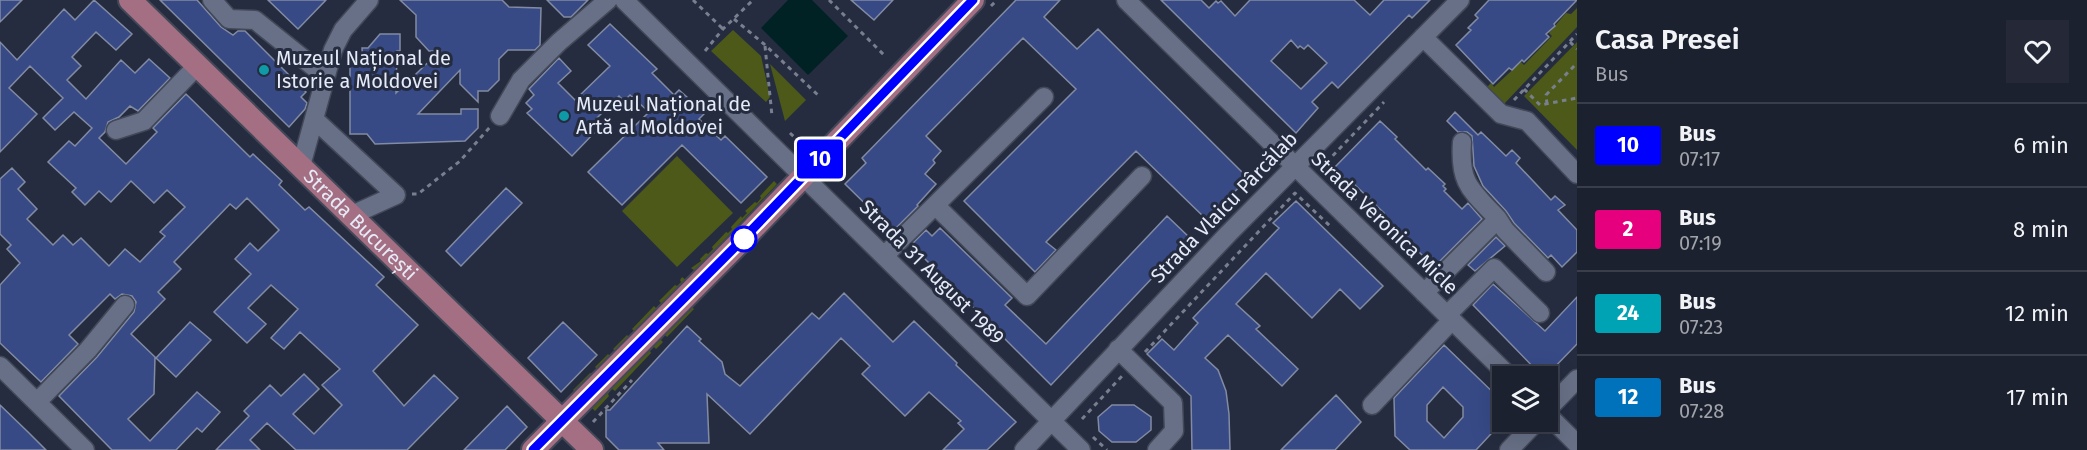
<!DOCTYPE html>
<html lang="en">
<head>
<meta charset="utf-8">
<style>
  body { margin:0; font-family:"Fira Sans",sans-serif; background:#252937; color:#f1f3f6; height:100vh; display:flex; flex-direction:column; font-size:22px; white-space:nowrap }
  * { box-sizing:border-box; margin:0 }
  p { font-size:20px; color:#a0a3aa }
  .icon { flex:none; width:33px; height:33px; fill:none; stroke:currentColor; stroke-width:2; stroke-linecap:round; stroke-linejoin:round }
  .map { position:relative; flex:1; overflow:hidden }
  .drawer { display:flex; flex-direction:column; background:#1c212f; width:510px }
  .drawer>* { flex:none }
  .badge { padding:0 12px; border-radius:4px; font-size:21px; line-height:39px }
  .fabs { position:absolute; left:1492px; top:366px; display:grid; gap:12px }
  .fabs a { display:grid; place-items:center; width:66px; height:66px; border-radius:0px; background:#1c212f; box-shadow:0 6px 24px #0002,0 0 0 2px #3a3e4b; font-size:30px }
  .map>.badge { position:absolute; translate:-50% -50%; box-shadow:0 0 0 3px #fff }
  .round { display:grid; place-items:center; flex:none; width:63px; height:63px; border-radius:0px; background:#252937 }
  .overview { display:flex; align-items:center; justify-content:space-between; height:102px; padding:0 18px }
  h1 { font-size:28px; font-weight:600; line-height:45px }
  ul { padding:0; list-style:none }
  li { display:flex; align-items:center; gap:18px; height:84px; padding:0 18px; border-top:2px solid #3a3e4b }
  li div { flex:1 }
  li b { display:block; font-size:22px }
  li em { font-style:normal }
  li .badge { min-width:66px; font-weight:700; text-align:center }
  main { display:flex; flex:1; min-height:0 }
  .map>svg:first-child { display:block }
</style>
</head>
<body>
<main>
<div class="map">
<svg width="1577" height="450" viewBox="0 0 1577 450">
  <rect width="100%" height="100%" fill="#252c3f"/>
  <!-- green -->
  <path fill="#4c5919" d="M1577,8V27L1504,104L1485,89L1491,83L1494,87L1521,62L1524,65L1552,36L1549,33L1566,13L1571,14Z
    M733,30L761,56L770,97L766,102L711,51Z
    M1577,42V150L1524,96Z
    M770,64L806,100L785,121Z
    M677,156L733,213L677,267L622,211Z
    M774,181L777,184L695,271L691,268L701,261L700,259L706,253L708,254L713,249L712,247L726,232L728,233L732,229L731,227L741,216L742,218L747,213L745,211L755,202L757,203L761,198L760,196Z
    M682,277L686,280L577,394L573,390L590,373L592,374L597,369L595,367L608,354L610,356L615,351L613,349L627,335L629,337L634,331L632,329L654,306L656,308L661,303L659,301L675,285L677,286L681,282L680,280Z
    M690,305L694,309L667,337L665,335L661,340L663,342L656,349L654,347L650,351L651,353L615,391L612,389L608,394L609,396L595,411L592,408Z"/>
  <!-- water -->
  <path fill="#002224" d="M788,0H812L848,36L808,75L761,28Z"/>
  <!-- building -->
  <path fill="#374a86" stroke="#828ba3" stroke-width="1.5" fill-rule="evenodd" d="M0,0H22L0,22Z
    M94,0L132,34L116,50L96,32L72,57L81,66L67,80L86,99L121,60L135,73L149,59L170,78L138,111L130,106L119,117L108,122L105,132L99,138L126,164L157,132L153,128L186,94L250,157L253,154L282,181L279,185L305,210L309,207L384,277L376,285L418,325L373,371L404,406L434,375L458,398L407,450H296L267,423L250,440L260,450H216L249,416L244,411L270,385L281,396L304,374L319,389L293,414L314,434L342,405L322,385L340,369L300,332L284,349L271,338L298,309L271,285L248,308L266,324L247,343L214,312L251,274L235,259L250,243L258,251L279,230L247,198L236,209L230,204L174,262L181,269L158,292L165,299L131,334L155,357L154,394L128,419L150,441L197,392L220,412L202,432L197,428L176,450H112L59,396L97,357L134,312L136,302L132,296L122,294L115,299L110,294L69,335L78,344L41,382L0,343V285L20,263L7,249L11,245L0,234V179L12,168L25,182L18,189L37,209L27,219L53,245L63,235L73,245L81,238L109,266L125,249L140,262L165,236L160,232L185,207L167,190L154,203L131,181L111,202L99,191L85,205L72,192L76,188L48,162L69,141L75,146L92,128L74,112L55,130L43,118L63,98L30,66L9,88L37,114L0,152V42L17,60L64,9L75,20Z
    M160,0H197L221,27L233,35L238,31H245L306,92L301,97L307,103L305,109L289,127Z
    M268,0H326L298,29Z
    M400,0H502L509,7L541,8L540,45L535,50H508L499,59V80L488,91H478V102L460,84V70L418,114H461V109H478V128L465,141L375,144L367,134H350V62H363L362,48H368L380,34H400V51H397L396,93L440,51H429L416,37V15Z
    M547,0H588L571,17H564Z
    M851,0H893L874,20Z
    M1016,0H1060L1044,17L1077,49L1098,29L1248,178L1207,220L1136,151L1046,242L1056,250L1035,272L964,201L1076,89L1023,38L926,136L941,151L933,160L935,163L925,174L936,184L917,205L918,206L893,231L845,184L866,163L862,158Z
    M1161,0H1201L1209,8L1216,1L1218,3L1221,1L1235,16L1250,0H1354L1370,15L1384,0H1430L1412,18L1409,15L1338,88L1332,82L1312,102L1318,108L1296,133ZM1291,40L1298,48L1300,46L1304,49L1308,45L1327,63L1301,89L1271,61Z
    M1489,0H1577L1554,24L1555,26L1546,34L1549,37L1524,62L1522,60L1512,70L1509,68L1493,84L1456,45L1471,30L1468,28L1478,18L1475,15Z
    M610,24L657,69L652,73L674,95L679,90L697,106L704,114L699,119L721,140L725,136L767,177L741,203L682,145L622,205L588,172L649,112L630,95L624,101L619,96L588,127L594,133L572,156L527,113L532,109L526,103L534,95L529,89L559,58L571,71L558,83L575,100L610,66L588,45Z
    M1455,112L1478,135L1481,132L1506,156L1512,150L1520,158L1516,163L1551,200L1555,196L1565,205L1558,210L1577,230V252L1562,267L1551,255L1548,258L1514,223L1506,211L1483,186L1474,166L1472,136L1467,132H1458L1447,121Z
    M1380,121L1397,137L1395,139L1426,170L1428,168L1445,184L1443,186L1446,189L1444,191L1462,209L1468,203L1482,219L1434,267L1382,215L1384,213L1352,182L1350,184L1334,168Z
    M506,188L522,203L461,266L446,251Z
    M1296,201L1383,286L1360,309L1340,289L1312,318L1266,273L1236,304L1260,326L1256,329L1298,369L1282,386L1228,335L1205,358L1218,370L1226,391L1229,414L1230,450H1192L1191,396L1147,354L1162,339L1174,350L1198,323L1193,318L1279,228L1273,223Z
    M1167,216L1190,238L1051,385L911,245L926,230L932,236L940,228L1012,298L1005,305L1046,344Z
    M1496,237L1505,246L1475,271L1468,265Z
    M1493,284L1545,331L1577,297V344L1546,376H1542L1473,305Z
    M844,293L893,342L914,321L957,363L956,365L1016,422L987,450H943L964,429L958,423L961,421L929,392L905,416L862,374L870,366L841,338L750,434L707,394L709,443H658L664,450H619L606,437V410H610L687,326L701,339L699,341L722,362L725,374L740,386L812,313L819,319Z
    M190,322L211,340L176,377L156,358Z
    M563,322L597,355L561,392L528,358Z
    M1444,345L1503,402V421L1476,450H1410L1395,436L1394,398ZM1443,387L1463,407V417L1444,438L1427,421V405Z
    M1336,395L1361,422L1335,450H1281Z
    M0,405L28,432L46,450H0Z
    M1112,405H1134L1151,417V430L1136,442H1112L1099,431L1098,417Z
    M507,406L527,427L505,450H464Z"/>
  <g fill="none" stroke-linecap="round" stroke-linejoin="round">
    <!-- minor casing -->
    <g stroke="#424858" stroke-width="21">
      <path id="minor" d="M212,0L229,19L255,20L325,76
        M624,0L1081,450
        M1126,0L1509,376
        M1423,37L1501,114L1527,121L1577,174
        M500,116L521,80L559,42L608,0
        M314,119L396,195L352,215
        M116,130L144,121L197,66
        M301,166L333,50L343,30L369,0
        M936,206L1027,296L1142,176
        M1498,219L1505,230L1546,272
        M884,256L1044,97
        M1424,293L1498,219C1471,190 1459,184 1462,142
        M1447,315L1494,268L1540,313
        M1118,349L1173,403L1174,431L1157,450
        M0,366L85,450
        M37,402L88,350L125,305
        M1372,405L1452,320
        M1548,409L1577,379
        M1548,415L1577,444
        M1024,450L1228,234L1460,0
        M1509,450L1536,422"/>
    </g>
    <!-- major casing -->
    <g stroke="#424858" stroke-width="26">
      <g id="major">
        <path id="s1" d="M130,0L592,450"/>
        <path d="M533,450L744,238L973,0"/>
      </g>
    </g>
    <!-- path -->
    <path stroke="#797f8f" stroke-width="3" stroke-dasharray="4.5 4.5" stroke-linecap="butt" d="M693,0L723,29
      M829,0L885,56
      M991,6L997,0
      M734,19L764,44L820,97
      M1570,42L1577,49
      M765,46L772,116
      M705,51L723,29L753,0
      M1524,89L1540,105L1577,98
      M1514,100L1577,34
      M1547,104L1546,95L1577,63
      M790,133L806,148
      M412,194H418L460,161L490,127
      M1382,225L1322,167L1384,102
      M1145,352L1295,193L1330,226
      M1523,365L1534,376
      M1082,419L1122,376
      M593,422L632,380
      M1093,437L1107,450"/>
    <!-- minor -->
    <use href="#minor" stroke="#677086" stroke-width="18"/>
    <!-- major -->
    <use href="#major" stroke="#a46e83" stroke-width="22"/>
  </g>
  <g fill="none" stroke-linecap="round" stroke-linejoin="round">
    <!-- line casing -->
    <g stroke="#fff" stroke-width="14">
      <path id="line" d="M533,450L744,238L973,0"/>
    </g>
    <!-- line -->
    <use href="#line" stroke="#00f" stroke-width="9"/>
  </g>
  <!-- markers -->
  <g fill="#0f9aa8" stroke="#252c3f" stroke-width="2">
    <circle cx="264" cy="70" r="6"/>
    <circle cx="564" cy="116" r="6"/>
  </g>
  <circle fill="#fff" stroke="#00f" stroke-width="3" cx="744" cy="239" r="12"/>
  <g text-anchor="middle" stroke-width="6" stroke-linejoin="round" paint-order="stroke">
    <!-- poi labels -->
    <g font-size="20" fill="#e6ebf8" stroke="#252c3f" text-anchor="start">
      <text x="276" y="65">Muzeul Național de<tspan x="276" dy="23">Istorie a Moldovei</tspan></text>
      <text x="576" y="111">Muzeul Național de<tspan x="576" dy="23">Artă al Moldovei</tspan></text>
    </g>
    <!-- street labels -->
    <g font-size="20" fill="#e6ebf8" stroke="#252c3f">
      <text transform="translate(1224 207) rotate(-46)" y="7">Strada Vlaicu Pârcălab</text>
      <text transform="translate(1385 223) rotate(44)" y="7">Strada Veronica Micle</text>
      <text dy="7" stroke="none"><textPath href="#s1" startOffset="322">Strada București</textPath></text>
      <text transform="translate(932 272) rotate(45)" y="7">Strada 31 August 1989</text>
    </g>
  </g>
</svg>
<div class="fabs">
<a><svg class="icon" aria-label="layers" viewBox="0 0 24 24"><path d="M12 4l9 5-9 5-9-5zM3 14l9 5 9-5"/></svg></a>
</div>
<b class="badge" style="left:820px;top:159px;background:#00f;color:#fff">10</b>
</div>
<section class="drawer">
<div class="overview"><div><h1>Casa Presei</h1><p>Bus</p></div><a class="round"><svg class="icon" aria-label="heart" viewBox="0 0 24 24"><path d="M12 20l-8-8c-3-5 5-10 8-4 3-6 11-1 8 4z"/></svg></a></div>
<ul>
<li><span class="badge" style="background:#00f;color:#fff">10</span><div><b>Bus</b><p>07:17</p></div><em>6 min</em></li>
<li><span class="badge" style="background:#e6007e;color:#fff">2</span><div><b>Bus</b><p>07:19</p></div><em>8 min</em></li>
<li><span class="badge" style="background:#00a3b4;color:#fff">24</span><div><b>Bus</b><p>07:23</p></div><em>12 min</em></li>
<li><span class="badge" style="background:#0072bc;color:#fff">12</span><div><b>Bus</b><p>07:28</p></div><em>17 min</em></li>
</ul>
</section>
</main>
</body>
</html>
